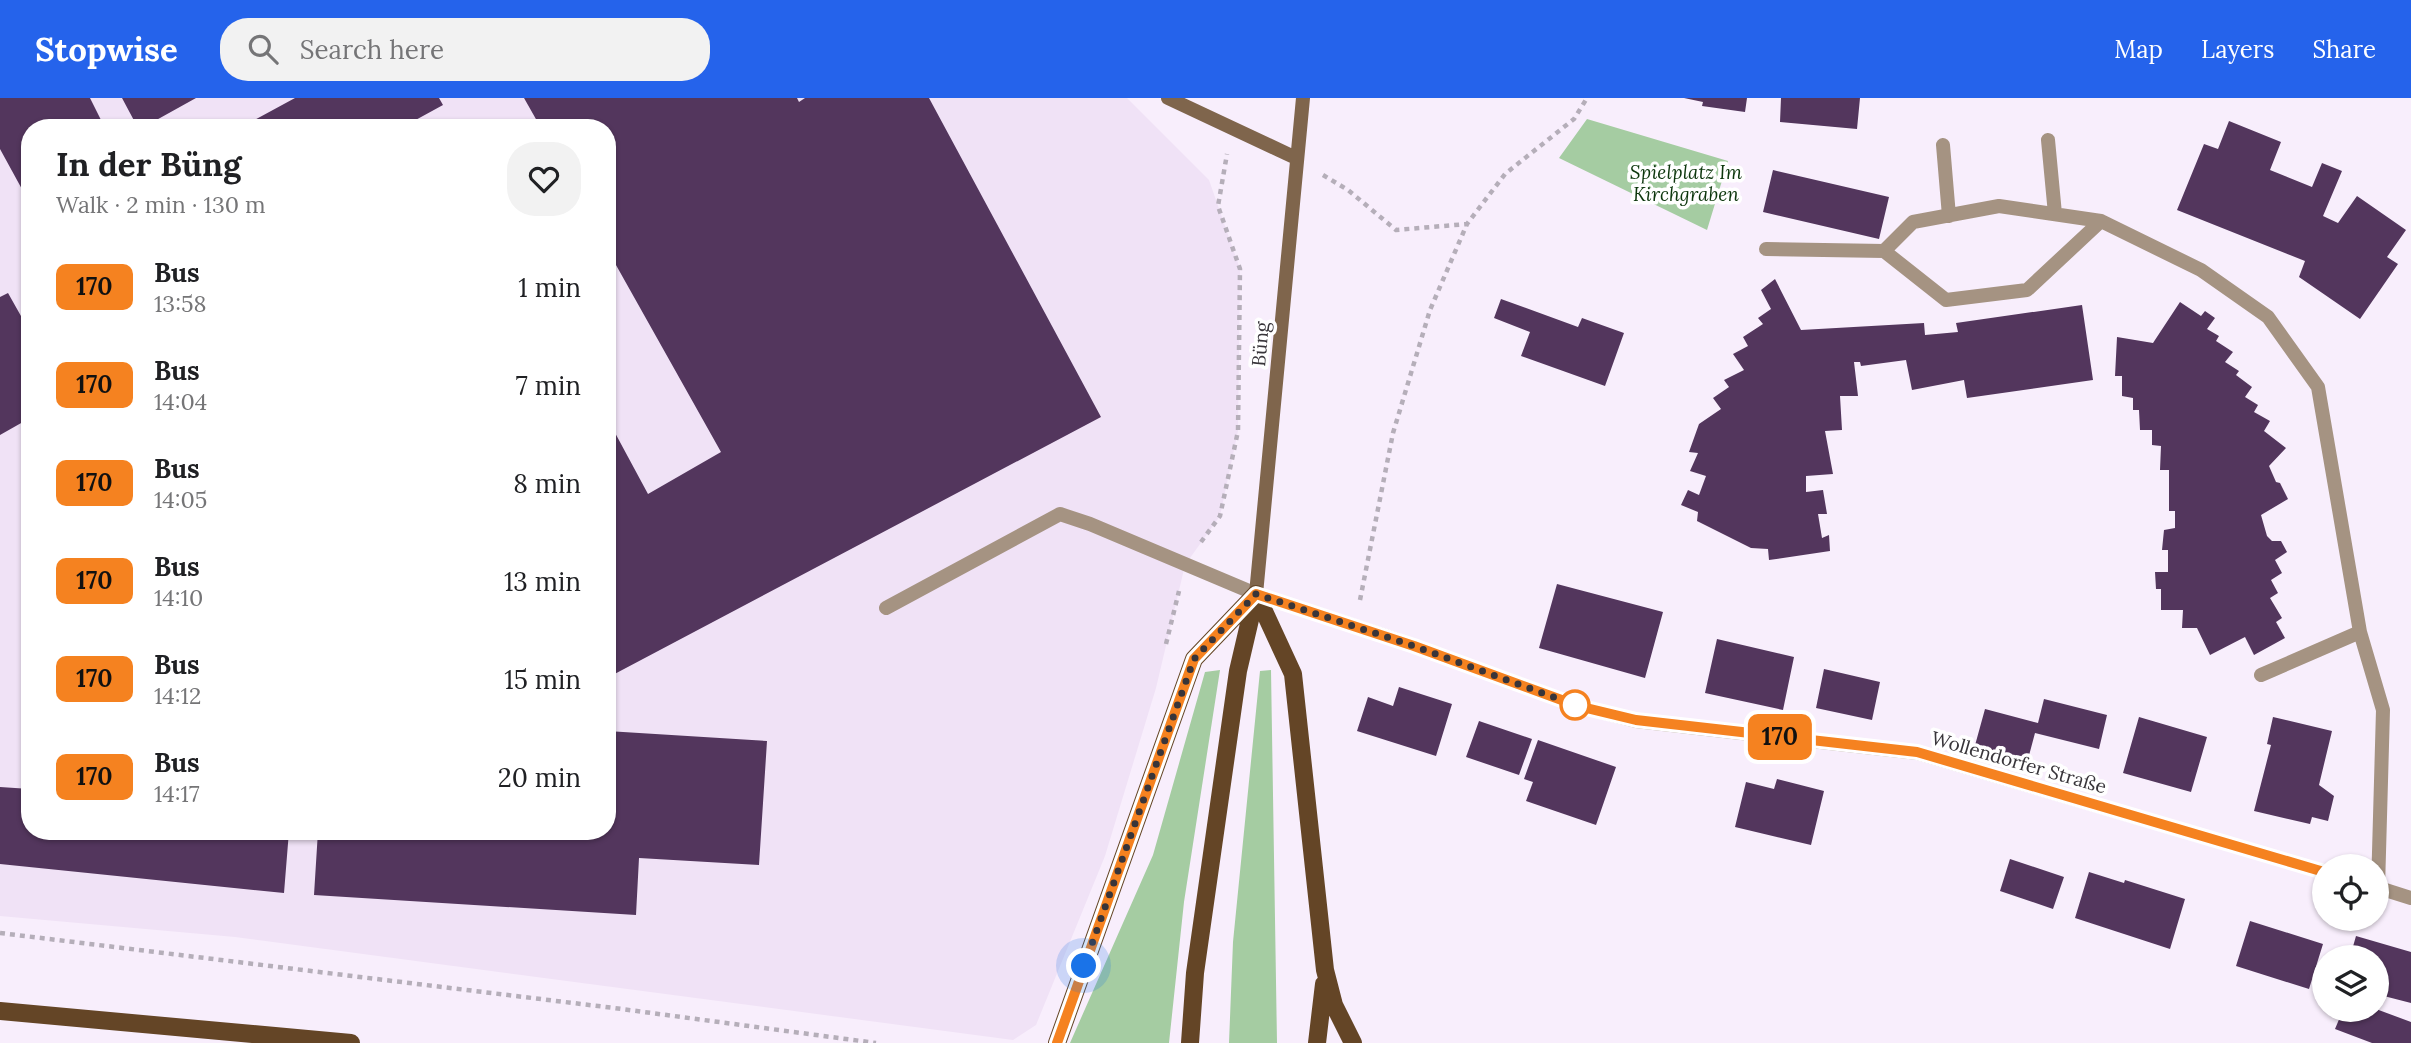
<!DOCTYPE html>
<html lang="en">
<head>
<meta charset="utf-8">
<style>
  body { margin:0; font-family:Lora,serif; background:#f2f2f2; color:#202124; height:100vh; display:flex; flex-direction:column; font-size:26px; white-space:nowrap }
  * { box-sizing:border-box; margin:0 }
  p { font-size:23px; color:#757577 }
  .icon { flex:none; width:38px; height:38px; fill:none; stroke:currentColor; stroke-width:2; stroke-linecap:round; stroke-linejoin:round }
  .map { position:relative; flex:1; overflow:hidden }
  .details { position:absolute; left:21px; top:21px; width:595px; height:721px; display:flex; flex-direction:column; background:#fff; border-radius:28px; box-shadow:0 2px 5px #0004 }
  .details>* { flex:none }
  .badge { padding:0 14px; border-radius:10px; font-size:24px; line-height:46px }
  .fabs { position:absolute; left:2312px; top:756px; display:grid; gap:14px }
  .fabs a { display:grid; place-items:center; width:77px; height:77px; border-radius:50%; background:#fff; box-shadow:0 2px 5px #0004; font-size:35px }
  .you { position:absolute; width:35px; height:35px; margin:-18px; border:5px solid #fff; border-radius:50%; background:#1a73e8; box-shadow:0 0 0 10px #1a73e833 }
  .map>.badge { position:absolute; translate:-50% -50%; box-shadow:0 0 0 4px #fff }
  .round { display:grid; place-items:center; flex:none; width:74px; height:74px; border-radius:28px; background:#f2f2f2 }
  .summary { display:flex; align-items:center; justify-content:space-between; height:119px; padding:0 35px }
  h1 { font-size:33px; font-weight:700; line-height:52px }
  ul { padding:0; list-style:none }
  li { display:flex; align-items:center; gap:21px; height:98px; padding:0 35px }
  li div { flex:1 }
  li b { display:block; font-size:26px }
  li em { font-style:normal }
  li .badge { min-width:77px; font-weight:700; text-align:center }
  header { display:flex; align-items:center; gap:42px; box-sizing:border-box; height:98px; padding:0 35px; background:#2563eb; color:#fff }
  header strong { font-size:33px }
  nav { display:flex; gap:38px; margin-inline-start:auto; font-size:24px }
  .search { width:490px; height:63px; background:#f2f2f2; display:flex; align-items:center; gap:18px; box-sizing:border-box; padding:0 24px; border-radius:28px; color:#757577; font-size:26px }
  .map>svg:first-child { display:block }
</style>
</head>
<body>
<header>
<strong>Stopwise</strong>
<div class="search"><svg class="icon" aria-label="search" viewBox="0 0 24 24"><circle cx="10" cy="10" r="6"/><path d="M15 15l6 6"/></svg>Search here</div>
<nav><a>Map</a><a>Layers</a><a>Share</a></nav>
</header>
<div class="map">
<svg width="2411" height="945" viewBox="0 0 2411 945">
  <rect width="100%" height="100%" fill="#f8eefc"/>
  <!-- built -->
  <path fill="#f0e2f6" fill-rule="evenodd" d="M0,0H1127L1209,82L1240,171L1238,333L1220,418L1185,467L1156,590L1105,758L1036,927L1013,942L235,839L0,818ZM30,30H607V733H30Z"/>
  <!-- green -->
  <path fill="#a5cca2" d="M1587,21L1728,63L1707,132L1559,60Z
    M1220,572L1184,804L1169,945H1070L1153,757L1205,574Z
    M1271,572L1277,945H1229L1233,844L1260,573Z"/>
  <!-- building -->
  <path fill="#53365d" d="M0,0H90L105,30H30V89L23,93L0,51Z
    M122,0H196L142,30H138Z
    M295,0H439L443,7L401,30H240Z
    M524,0H797L799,4L805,0H929L1101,319L607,580V320L648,396L721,354L607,151V30H541Z
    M1684,0H1747L1745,14L1702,8L1703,4Z
    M1781,0H1860L1857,31L1780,24Z
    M2229,23L2281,44L2270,72L2312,89L2322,65L2342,73L2323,118L2338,125L2357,98L2406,132L2387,159L2398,166L2360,221L2299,179L2305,163L2177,112L2204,46L2218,51Z
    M1773,72L1889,99L1879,141L1763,114Z
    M1775,181L1801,232L1924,225L1925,237L1958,234L1956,225L2082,207L2093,282L1967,300L1964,282L1912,292L1906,262L1861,268L1860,264H1854L1858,298H1840L1842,332L1825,333L1833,376L1806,378V394L1823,392L1827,416H1818L1822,440L1829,437L1830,453L1769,462L1768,451L1751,450L1697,423L1698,414L1681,407L1688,392L1699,397L1706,378L1690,373L1698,355L1689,354L1699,326L1721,311L1713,300L1729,289L1724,282L1744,272L1733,256L1748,248L1743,239L1763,226L1758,220L1771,211L1761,192Z
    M8,195L30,234V320L0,337V199Z
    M1501,201L1578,229L1582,220L1624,235L1605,288L1521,258L1530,234L1494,220Z
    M2180,204L2201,218L2205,213L2215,220L2207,231L2219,238L2216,243L2233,254L2225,264L2239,273L2236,277L2252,289L2245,299L2258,307L2254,314L2270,323L2264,333L2286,350L2269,368L2276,384L2280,385L2288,401L2261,417L2267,438L2272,443H2281L2287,454L2275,462L2282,475L2271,482L2278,495L2270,500L2282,520L2276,524L2285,540L2254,557L2245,539L2210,557L2197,530H2182L2183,512H2161V491H2156L2155,474H2168V452H2162L2164,432L2175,430V413H2169V372H2160L2161,348L2152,347V332H2140L2139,312H2133V300L2122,298V278H2115L2117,239L2153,245Z
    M1557,486L1663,514L1645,580L1539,550Z
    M1717,541L1794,559L1783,612L1705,595Z
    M1824,571L1880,584L1872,622L1816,610Z
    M1399,589L1452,606L1436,658L1357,633L1368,599L1393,608Z
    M2044,601L2107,617L2099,651L2035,635L2027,665L1974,651L1985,611L2038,625Z
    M2139,619L2207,639L2191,694L2123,675Z
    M2273,619L2332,633L2319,687L2334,698L2328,723L2312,719L2310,726L2254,713L2271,647L2267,646Z
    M1479,623L1532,641L1519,677L1466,659Z
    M607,633L767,643L759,767L639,760L636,817L314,797L318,733H607Z
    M1538,642L1616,669L1596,727L1526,703L1533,684L1524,681Z
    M1777,681L1824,693L1811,747L1735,729L1746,684L1774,691Z
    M0,689L30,691V733H289L284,795L0,766Z
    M2010,761L2064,779L2053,811L2000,793Z
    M2089,774L2124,785L2125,782L2185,801L2170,851L2075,820Z
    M2250,823L2323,846L2309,891L2236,868Z
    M2356,838L2411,854V905L2376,896V859H2350Z
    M2376,911L2411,924V945H2372L2335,931L2343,912Z"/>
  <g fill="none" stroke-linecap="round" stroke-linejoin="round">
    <!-- path -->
    <path stroke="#b5aeb9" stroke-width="4.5" stroke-dasharray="5 5" stroke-linecap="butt" d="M1323,77L1348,92L1396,132L1467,126
      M1201,444L1220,418L1238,333L1240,171L1218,108L1227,56
      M1360,502L1393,335L1430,212L1467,126L1505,76L1574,21L1587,0
      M1166,546L1179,493
      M0,835L614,910L876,945"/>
    <!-- lane -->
    <path stroke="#a59382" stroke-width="14" d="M2048,42L2055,116
      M1943,47L1949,118
      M1766,151L1884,153L1913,124L1999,108L2101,123L2201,172L2268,219L2318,289L2360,534L2383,612L2378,790
      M1884,153L1946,202L2027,192L2101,123
      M886,510L1060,416L1090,426L1256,496
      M2261,577L2360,534"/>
    <!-- street -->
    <path stroke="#a59382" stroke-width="14" d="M1256,496L1397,542L1579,608L1636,623L1918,655L2324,774
      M2376,789L2411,800"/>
    <!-- secondary -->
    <path stroke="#7f654c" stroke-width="14" d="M1168,0L1296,60
      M1256,496L1303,0"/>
    <!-- primary -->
    <path stroke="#644526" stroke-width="18" d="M1256,496L1293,576L1325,872L1334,907L1353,945
      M0,913L351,945
      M1057,945L1194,561L1256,496
      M1190,945L1195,875L1238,573L1256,496
      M1317,945L1324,886"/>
  </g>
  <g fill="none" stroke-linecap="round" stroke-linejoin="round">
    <!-- line casing -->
    <g stroke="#fff" stroke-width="16">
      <path id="line" d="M1057,945L1194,561L1256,496L1414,548L1578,608L1636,622L1917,654L2324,774"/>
    </g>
    <!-- line -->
    <use href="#line" stroke="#f58220" stroke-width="10"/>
    <!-- walk -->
    <path stroke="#38353a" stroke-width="7" stroke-dasharray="0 12.6" d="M1084,868L1194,561L1256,496L1414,548L1578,608L1575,607"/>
  </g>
  <!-- markers -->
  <circle fill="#fff" stroke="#f58220" stroke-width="3.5" cx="1575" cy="607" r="14"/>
  <g text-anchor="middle" stroke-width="7" stroke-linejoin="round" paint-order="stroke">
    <!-- park labels -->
    <g font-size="19" font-style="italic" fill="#0c360c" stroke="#fff">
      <text x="1686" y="81">Spielplatz Im<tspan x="1686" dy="22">Kirchgraben</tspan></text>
    </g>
    <!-- street labels -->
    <g font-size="19" fill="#38353a" stroke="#fff">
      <text transform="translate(1260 246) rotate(-85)" y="7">Büng</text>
      <text transform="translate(2019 664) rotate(16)" y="7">Wollendorfer Straße</text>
    </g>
  </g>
</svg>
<div class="fabs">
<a><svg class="icon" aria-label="locate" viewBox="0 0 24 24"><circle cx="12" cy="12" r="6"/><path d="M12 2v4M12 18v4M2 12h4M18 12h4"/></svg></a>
<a><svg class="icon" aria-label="layers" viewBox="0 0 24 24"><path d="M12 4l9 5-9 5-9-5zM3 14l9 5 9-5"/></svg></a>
</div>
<div class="you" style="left:1084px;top:868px"></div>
<b class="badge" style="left:1780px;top:639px;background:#f58220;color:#111">170</b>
<section class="details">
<div class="summary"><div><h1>In der Büng</h1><p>Walk · 2 min · 130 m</p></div><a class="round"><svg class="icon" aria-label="heart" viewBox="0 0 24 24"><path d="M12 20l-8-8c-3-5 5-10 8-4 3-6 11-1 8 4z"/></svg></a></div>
<ul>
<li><span class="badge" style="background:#f58220;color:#111">170</span><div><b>Bus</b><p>13:58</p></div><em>1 min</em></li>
<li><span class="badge" style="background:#f58220;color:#111">170</span><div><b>Bus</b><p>14:04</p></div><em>7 min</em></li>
<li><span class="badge" style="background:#f58220;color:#111">170</span><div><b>Bus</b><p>14:05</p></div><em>8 min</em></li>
<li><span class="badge" style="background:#f58220;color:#111">170</span><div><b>Bus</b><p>14:10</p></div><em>13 min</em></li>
<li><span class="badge" style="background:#f58220;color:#111">170</span><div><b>Bus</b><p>14:12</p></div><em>15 min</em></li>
<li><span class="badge" style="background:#f58220;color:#111">170</span><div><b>Bus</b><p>14:17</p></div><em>20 min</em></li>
</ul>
</section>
</div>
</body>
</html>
